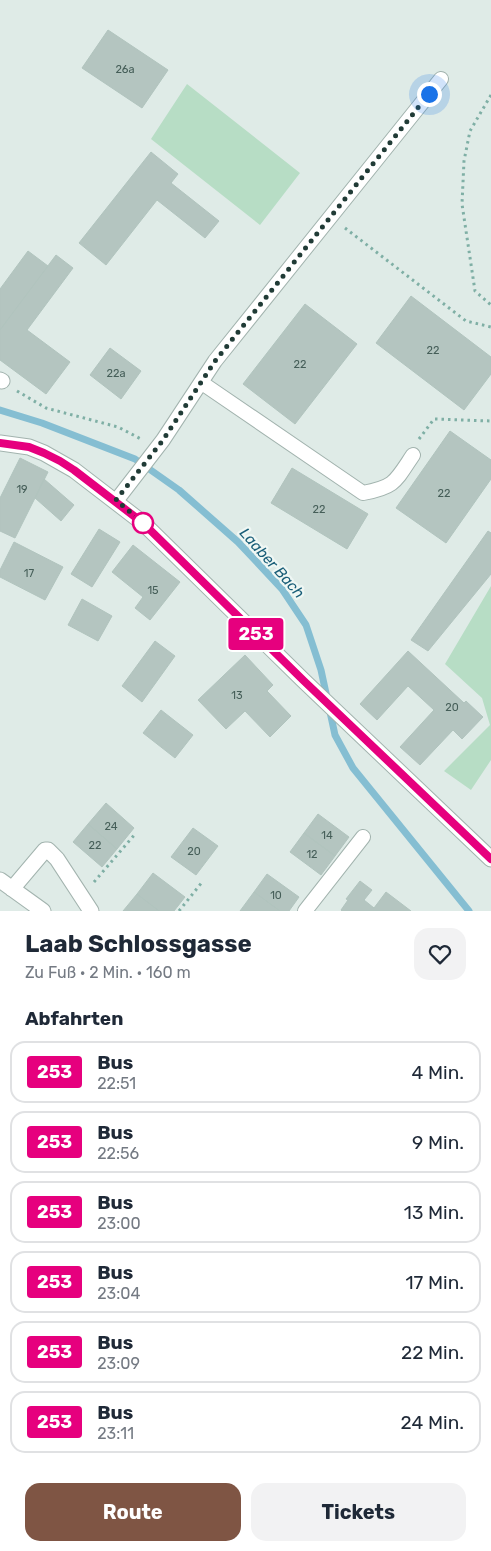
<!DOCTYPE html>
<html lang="de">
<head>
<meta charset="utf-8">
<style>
  body { margin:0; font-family:Rubik,sans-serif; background:#f2f2f3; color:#1f2937; height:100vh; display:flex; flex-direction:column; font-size:19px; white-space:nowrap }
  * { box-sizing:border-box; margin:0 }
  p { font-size:16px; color:#747a83 }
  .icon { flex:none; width:28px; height:28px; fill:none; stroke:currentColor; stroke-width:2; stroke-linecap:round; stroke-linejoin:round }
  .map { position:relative; height:911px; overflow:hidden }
  .side { display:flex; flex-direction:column; background:#fff; flex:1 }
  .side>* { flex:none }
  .badge { padding:0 10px; border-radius:4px; font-size:18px; line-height:32px }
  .you { position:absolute; width:25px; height:25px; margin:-12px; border:4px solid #fff; border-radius:50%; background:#1a73e8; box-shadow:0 0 0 8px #1a73e833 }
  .map>.badge { position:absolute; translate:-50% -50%; box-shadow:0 0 0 2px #fff }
  h2 { padding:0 25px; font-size:19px; line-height:45px }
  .round { display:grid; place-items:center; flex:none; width:52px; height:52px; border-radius:15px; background:#f2f2f3 }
  .overview { display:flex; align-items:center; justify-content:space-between; height:85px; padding:0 25px }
  h1 { font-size:24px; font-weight:700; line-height:38px }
  .button { display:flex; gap:10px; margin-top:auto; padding:10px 25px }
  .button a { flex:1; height:58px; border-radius:15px; background:#7f5544; color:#fff; font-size:20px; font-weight:700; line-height:58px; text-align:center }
  .button a+a { background:#f2f2f3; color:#1f2937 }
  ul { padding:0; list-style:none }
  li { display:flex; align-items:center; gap:15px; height:62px; margin:0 10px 8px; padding:0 15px; border:2px solid #e0e1e3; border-radius:15px }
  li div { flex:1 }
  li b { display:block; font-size:19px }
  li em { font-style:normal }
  li .badge { min-width:55px; font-weight:700; text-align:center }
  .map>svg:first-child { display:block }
</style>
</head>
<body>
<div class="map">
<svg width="491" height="911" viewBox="0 0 491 911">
  <rect width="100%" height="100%" fill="#dfebe7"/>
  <!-- green -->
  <path fill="#b7ddc5" d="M187,84L300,173L260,225L151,139Z
    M491,586V760L471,790L444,771L490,725L482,698L445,664Z"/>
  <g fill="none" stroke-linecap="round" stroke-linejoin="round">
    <!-- stream -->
    <path stroke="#85bed2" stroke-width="7" d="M0,410L42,423L135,459L179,490L238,542L282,589L306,625L321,670L335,735L353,768L469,911"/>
  </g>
  <!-- building -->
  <path fill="#b4c5c0" stroke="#b1c4be" d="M108,30L168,70L142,108L82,68Z
    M151,152L178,174L171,183L219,221L205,238L157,200L106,265L79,243Z
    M28,251L48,266L0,330V289Z
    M56,255L73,268L27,330L70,362L46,394L0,360V330Z
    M411,296L491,357V374L464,410L376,343Z
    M305,304L357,344L295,424L243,384Z
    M110,348L141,371L121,399L90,375Z
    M450,431L491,460V479L446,543L396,508Z
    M20,458L48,472L15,538L0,531V498Z
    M292,468L368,514L347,549L271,503Z
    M44,479L74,505L61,521L35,498Z
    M99,529L120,542L92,587L71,574Z
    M488,531L491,533V574L428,651L411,640Z
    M14,542L63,567L45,600L0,577V570Z
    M133,545L180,582L150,620L135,608L143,597L112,572Z
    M82,599L112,616L98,641L68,625Z
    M155,641L175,656L142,702L122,686Z
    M408,651L464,703L466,701L483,717L462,739L453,730L420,765L400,747L434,710L408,686L377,720L360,704Z
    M245,655L273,685L267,691L291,716L270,737L245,711L226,729L198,700Z
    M161,710L193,735L175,758L143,733Z
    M106,803L134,828L117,849L88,824Z
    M318,814L349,837L335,856L304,833Z
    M88,824L117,849L102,867L73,842Z
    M193,828L218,846L196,875L171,857Z
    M304,833L335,856L321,875L290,852Z
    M153,873L185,897L174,911H159L137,894Z
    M267,874L299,897L289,911H280L254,892Z
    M360,881L372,890L364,900L374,908L386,892L411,911H342L341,910L348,900L346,899Z
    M254,892L280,911H240Z
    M137,894L159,911H123Z"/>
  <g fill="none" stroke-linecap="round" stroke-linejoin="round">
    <!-- service casing -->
    <g stroke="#a2b3ae" stroke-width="16">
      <path id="service" d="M202,383L363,493C395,487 395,482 413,455
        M116,501L163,440L215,361L441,79
        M305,911L363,837"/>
    </g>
    <!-- minor casing -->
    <g stroke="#a2b3ae" stroke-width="17">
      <path id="minor" d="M0,380L2,381
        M0,443L29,447L44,453L74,470L143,523L304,681L491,859
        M0,880L43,911
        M12,889L45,850H48L57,859L91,911"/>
    </g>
    <!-- path -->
    <path stroke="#7fafa5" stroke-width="3" stroke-dasharray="2.5 4" stroke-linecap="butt" d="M491,95L470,131L464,161L462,204L475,291L491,305
      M345,228L466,321L491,327
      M17,391L46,408L118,427L141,439
      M419,439L434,419L491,421
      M94,882L136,833
      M179,911L203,881"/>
    <!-- service -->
    <use href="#service" stroke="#fff" stroke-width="14"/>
    <!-- minor -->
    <use href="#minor" stroke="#fff" stroke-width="15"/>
  </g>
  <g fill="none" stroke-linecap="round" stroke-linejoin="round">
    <!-- line casing -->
    <g stroke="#fff" stroke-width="11">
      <path id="line" d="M0,443L29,447L44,453L60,461L74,470L143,523L304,681L491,859"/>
    </g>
    <!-- line -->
    <use href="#line" stroke="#e6007e" stroke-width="8"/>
    <!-- walk -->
    <path stroke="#203b36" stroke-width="5" stroke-dasharray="0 9" d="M143,523L116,500L163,440L215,361L429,94"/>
  </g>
  <!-- markers -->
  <circle fill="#fff" stroke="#e6007e" stroke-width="2.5" cx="143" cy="523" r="10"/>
  <g text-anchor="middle" stroke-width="4.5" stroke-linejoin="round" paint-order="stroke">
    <!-- number labels -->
    <g font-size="11" fill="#455e58">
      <text x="125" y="73">26a</text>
      <text x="433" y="354">22</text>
      <text x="300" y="368">22</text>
      <text x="116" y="377">22a</text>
      <text x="22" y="493">19</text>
      <text x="444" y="497">22</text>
      <text x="319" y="513">22</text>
      <text x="29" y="577">17</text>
      <text x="153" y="594">15</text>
      <text x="237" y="699">13</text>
      <text x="452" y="711">20</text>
      <text x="111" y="830">24</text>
      <text x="327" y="839">14</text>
      <text x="95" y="849">22</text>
      <text x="194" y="855">20</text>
      <text x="312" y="858">12</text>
      <text x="276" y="899">10</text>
    </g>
    <!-- water labels -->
    <g font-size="15" font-style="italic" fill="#195e78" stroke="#eff7f4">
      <text transform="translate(272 563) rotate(48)" y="5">Laaber Bach</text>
    </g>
  </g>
</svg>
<div class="you" style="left:429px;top:94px"></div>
<b class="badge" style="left:256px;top:634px;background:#e6007e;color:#fff">253</b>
</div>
<section class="side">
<div class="overview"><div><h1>Laab Schlossgasse</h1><p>Zu Fuß · 2 Min. · 160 m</p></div><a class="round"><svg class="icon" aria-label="heart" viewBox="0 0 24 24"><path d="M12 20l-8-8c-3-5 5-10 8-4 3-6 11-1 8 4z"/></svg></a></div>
<h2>Abfahrten</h2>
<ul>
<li><span class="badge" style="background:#e6007e;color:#fff">253</span><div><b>Bus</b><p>22:51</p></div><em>4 Min.</em></li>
<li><span class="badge" style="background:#e6007e;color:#fff">253</span><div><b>Bus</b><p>22:56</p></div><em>9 Min.</em></li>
<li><span class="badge" style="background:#e6007e;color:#fff">253</span><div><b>Bus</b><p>23:00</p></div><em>13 Min.</em></li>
<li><span class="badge" style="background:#e6007e;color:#fff">253</span><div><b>Bus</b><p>23:04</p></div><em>17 Min.</em></li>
<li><span class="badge" style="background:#e6007e;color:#fff">253</span><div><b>Bus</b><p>23:09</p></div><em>22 Min.</em></li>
<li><span class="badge" style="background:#e6007e;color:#fff">253</span><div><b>Bus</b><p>23:11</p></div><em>24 Min.</em></li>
</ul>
<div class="button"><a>Route</a><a>Tickets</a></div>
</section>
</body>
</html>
